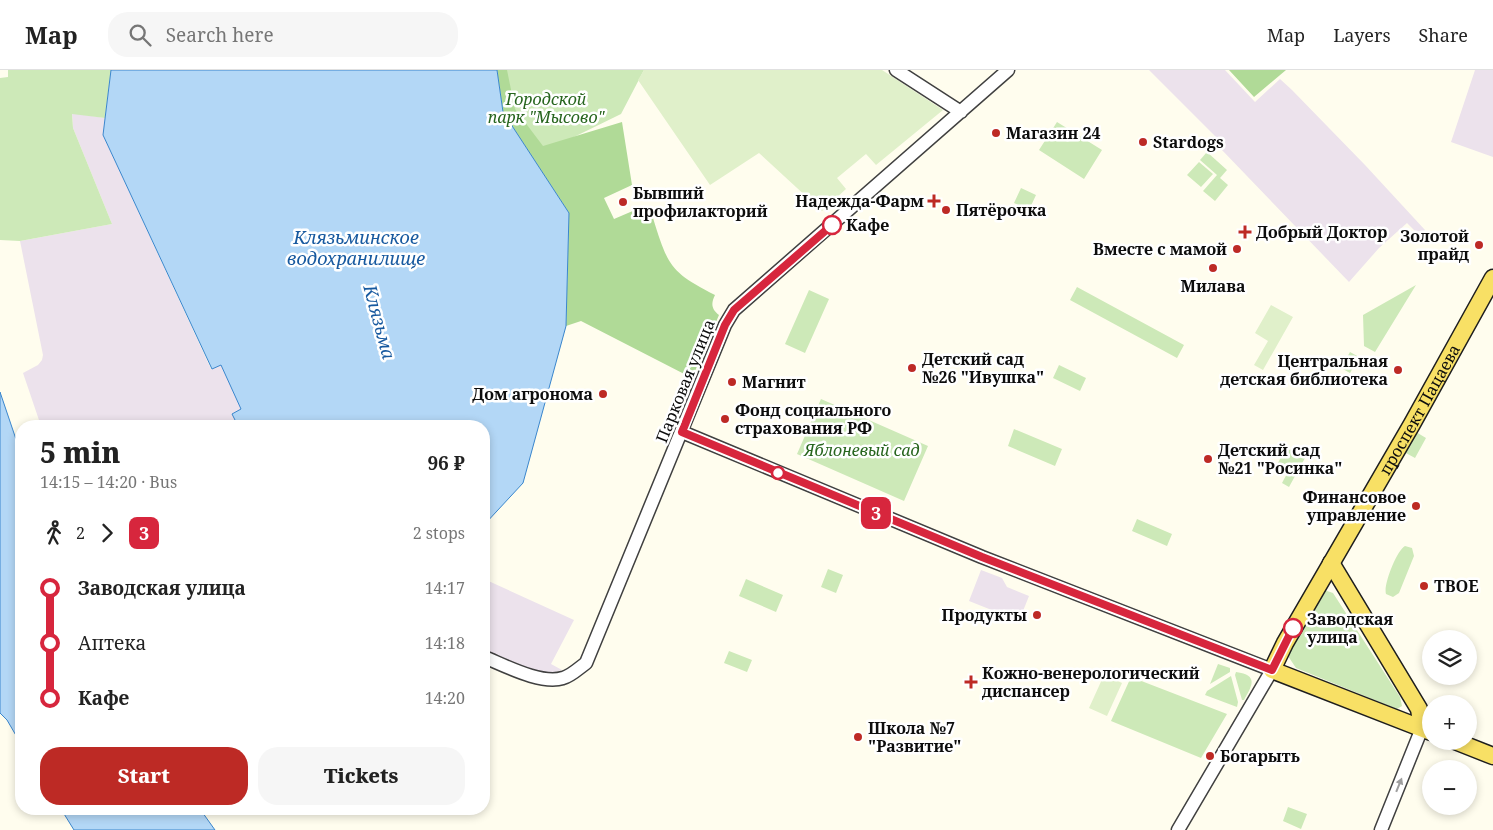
<!DOCTYPE html>
<html lang="en">
<head>
<meta charset="utf-8">
<style>
  body { margin:0; font-family:"Noto Serif",serif; background:#f6f6f6; color:#222; height:100vh; display:flex; flex-direction:column; font-size:19px; white-space:nowrap }
  * { box-sizing:border-box; margin:0 }
  p { font-size:16px; color:#767676 }
  .icon { flex:none; width:28px; height:28px; fill:none; stroke:currentColor; stroke-width:2; stroke-linecap:round; stroke-linejoin:round }
  .map { position:relative; flex:1; overflow:hidden }
  .drawer { position:absolute; left:15px; top:350px; width:475px; height:395px; display:flex; flex-direction:column; background:#fff; border-radius:20px; box-shadow:0 2px 8px #0003 }
  .drawer>* { flex:none }
  .badge { padding:0 10px; border-radius:8px; font-size:18px; line-height:32px }
  .buttons { position:absolute; left:1422px; top:560px; display:grid; gap:10px }
  .buttons a { display:grid; place-items:center; width:55px; height:55px; border-radius:50%; background:#fff; box-shadow:0 2px 8px #0003; font-size:25px }
  .map>.badge { position:absolute; translate:-50% -50%; box-shadow:0 0 0 2px #fff }
  .legs { display:flex; align-items:center; gap:8px; height:55px; padding:0 25px; font-size:16px }
  .legs p { margin-inline-start:auto }
  .headline { display:flex; align-items:center; justify-content:space-between; height:85px; padding:0 25px }
  h1 { font-size:28px; font-weight:800; line-height:38px }
  .primary-button { display:flex; gap:10px; margin-top:auto; padding:10px 25px }
  .primary-button a { flex:1; height:58px; border-radius:20px; background:#bd2a25; color:#fff; font-size:20px; font-weight:800; line-height:58px; text-align:center }
  .primary-button a+a { background:#f6f6f6; color:#222 }
  ul { padding:0 25px; list-style:none }
  li { display:flex; align-items:center; gap:18px; height:55px; font-size:19px }
  li i { display:grid; place-items:center; width:8px; height:100%; margin:0 6px; background:currentColor }
  li i::after { content:''; width:12px; height:12px; margin:-6px; border:4px solid; border-radius:50%; background:#fff }
  li p { margin-inline-start:auto }
  li:first-child i { background:linear-gradient(#0000 50%,currentColor 0) }
  li:last-child i { background:linear-gradient(currentColor 50%,#0000 0) }
  header { display:flex; align-items:center; gap:30px; box-sizing:border-box; height:70px; padding:0 25px; background:#fff; border-bottom:1px solid #e0e0e0 }
  header strong { font-size:24px }
  nav { display:flex; gap:28px; margin-inline-start:auto; font-size:18px }
  .search { width:350px; height:45px; background:#f6f6f6; display:flex; align-items:center; gap:12px; box-sizing:border-box; padding:0 18px; border-radius:20px; color:#767676; font-size:19px }
  .map>svg:first-child { display:block }
</style>
</head>
<body>
<header>
<strong>Map</strong>
<div class="search"><svg class="icon" aria-label="search" viewBox="0 0 24 24"><circle cx="10" cy="10" r="6"/><path d="M15 15l6 6"/></svg>Search here</div>
<nav><a>Map</a><a>Layers</a><a>Share</a></nav>
</header>
<div class="map">
<svg width="1493" height="760" viewBox="0 0 1493 760">
  <rect width="100%" height="100%" fill="#fffdee"/>
  <!-- industrial -->
  <path fill="#ece2ec" d="M1149,0H1225L1255,32L1280,9L1292,20L1365,95L1425,160L1420,166L1407,153L1379,178L1349,212L1221,79L1224,75Z
    M1475,0H1493V87L1451,72Z
    M72,43L105,48L103,65L211,299L221,295L242,340L232,344L238,356H41L23,303L38,295L42,290L43,285L20,171L112,154L73,58Z
    M981,500L1002,508L1007,517L1029,526L1019,551L969,531Z
    M484,509L574,550L551,594L562,600L549,604L535,603L484,582Z"/>
  <!-- green -->
  <path fill="#cde9b8" d="M8,0H111L105,48L72,44L73,58L112,154L20,171L0,170V8L8,7Z
    M497,0H644L621,44L533,87Z
    M1057,52L1102,80L1084,109L1039,80Z
    M1207,82L1227,100L1220,108L1228,115L1215,131L1203,121L1217,105L1200,90Z
    M1199,92L1213,104L1201,117L1187,105Z
    M1021,118L1036,125L1029,140L1014,133Z
    M1416,215L1375,282L1364,276L1363,245Z
    M1077,217L1184,275L1177,288L1070,230Z
    M809,220L829,229L805,283L785,274Z
    M1350,282L1359,287L1350,303L1341,298Z
    M1059,295L1086,308L1080,321L1053,308Z
    M821,329L928,376L904,431L797,384Z
    M1014,359L1062,379L1055,396L1008,376Z
    M1416,362L1426,368L1415,388L1404,382Z
    M1286,377L1305,388L1289,417L1282,413L1289,400L1278,393Z
    M1137,449L1172,464L1167,476L1132,461Z
    M1405,476L1412,478L1414,486L1399,523L1393,527L1386,524C1383,515 1397,480 1405,476Z
    M828,499L843,505L836,523L821,517Z
    M746,509L783,525L776,542L739,526Z
    M1321,519L1333,523L1400,627L1402,636L1397,639L1296,598L1286,583Z
    M729,581L752,590L747,602L724,593Z
    M1218,594L1230,598V602L1210,614Z
    M1236,602C1259,605 1252,616 1244,630H1242L1235,605Z
    M1231,606L1238,632L1237,637L1205,625L1207,621Z
    M1131,607L1227,644L1201,688L1111,651Z
    M1288,737L1307,744L1301,759L1283,751Z"/>
  <!-- forest -->
  <path fill="#b0da97" d="M497,0H507L515,39L543,76L622,52L632,115L604,128L614,149L642,137L647,151L653,148C668,196 670,202 715,225C711,233 711,239 719,245L692,308L581,251L566,256L569,143L503,42Z
    M1229,0H1286L1254,27Z"/>
  <!-- pitch -->
  <path fill="#e0f0ca" d="M644,0H882L943,40L876,95L866,84L837,108L846,119L822,141L759,83L710,115L638,10Z
    M1271,235L1293,247L1263,300L1254,295L1268,271L1255,263Z
    M1104,605L1122,613L1107,646L1089,638Z"/>
  <!-- water -->
  <path fill="#b3d7f6" stroke="#3a86cd" d="M111,0H497L503,42L569,143L566,256L523,413L484,455V356H238L232,344L241,339L221,295L212,299L103,65Z
    M0,322L21,384V674L7,650L0,643Z
    M61,739H200L215,760H74Z"/>
  <g fill="none" stroke-linecap="round" stroke-linejoin="round">
    <!-- minor casing -->
    <g stroke="#404040" stroke-width="15">
      <path id="minor" d="M896,0L961,42
        M682,362L982,487L1272,600L1178,760
        M484,587C504,595 541,615 563,608C571,606 579,598 586,593L725,255L734,240L1008,0
        M1381,760L1422,658"/>
    </g>
    <!-- major casing -->
    <g stroke="#1e1e1e" stroke-width="19">
      <g id="major">
        <path d="M1331,493L1419,639L1422,658"/>
        <path id="s1" d="M1431,662L1272,600L1285,573L1412,354L1493,208"/>
        <path d="M1455,671L1493,686"/>
      </g>
    </g>
    <!-- minor -->
    <use href="#minor" stroke="#fff" stroke-width="12"/>
    <!-- major -->
    <use href="#major" stroke="#f8e065" stroke-width="16"/>
  </g>
  <!-- one-way arrows -->
  <defs><path id="oneway-solid" d="M-6-.8H1V-3.2L6.5 0L1 3.2V.8H-6Z" transform="scale(1.25)"/></defs>
  <use fill="#9e9e9e" href="#oneway-solid" transform="translate(1399 715) rotate(-68)"/>
  <g fill="none" stroke-linecap="round" stroke-linejoin="round">
    <!-- line-1 casing -->
    <g stroke="#fff" stroke-width="11">
      <path id="line-1" d="M832,155L734,240L725,255L682,362L982,487L1272,600L1293,558"/>
    </g>
    <!-- line-1 -->
    <use href="#line-1" stroke="#d7263d" stroke-width="8"/>
  </g>
  <!-- markers -->
  <g fill="#bd2a25" stroke="#fff" stroke-width="2">
    <circle cx="996" cy="63" r="5"/>
    <circle cx="1143" cy="72" r="5"/>
    <path d="M931.5 123.5h5v5h5v5h-5v5h-5v-5h-5v-5h5z"/>
    <circle cx="623" cy="132" r="5"/>
    <circle cx="946" cy="140" r="5"/>
    <path d="M1242.5 154.5h5v5h5v5h-5v5h-5v-5h-5v-5h5z"/>
    <circle cx="1479" cy="175" r="5"/>
    <circle cx="1237" cy="179" r="5"/>
    <circle cx="1213" cy="198" r="5"/>
    <circle cx="912" cy="298" r="5"/>
    <circle cx="1398" cy="300" r="5"/>
    <circle cx="732" cy="312" r="5"/>
    <circle cx="603" cy="324" r="5"/>
    <circle cx="725" cy="349" r="5"/>
    <circle cx="1208" cy="389" r="5"/>
    <circle cx="1416" cy="436" r="5"/>
    <circle cx="1424" cy="516" r="5"/>
    <circle cx="1037" cy="545" r="5"/>
    <path d="M968.5 604.5h5v5h5v5h-5v5h-5v-5h-5v-5h5z"/>
    <circle cx="858" cy="667" r="5"/>
    <circle cx="1210" cy="686" r="5"/>
  </g>
  <g fill="#fff" stroke="#d7263d" stroke-width="2.5">
    <circle cx="832" cy="155" r="9"/>
    <circle cx="778" cy="403" r="6"/>
    <circle cx="1293" cy="558" r="9"/>
  </g>
  <g text-anchor="middle" stroke-width="5" stroke-linejoin="round" paint-order="stroke">
    <!-- park labels -->
    <g font-size="16" font-style="italic" fill="#27651e" stroke="#fff">
      <text x="546" y="35">Городской<tspan x="546" dy="18">парк "Мысово"</tspan></text>
      <text x="862" y="386">Яблоневый сад</text>
    </g>
    <!-- poi labels -->
    <g font-size="16" font-weight="bold" fill="#0d0d0d" stroke="#fff" text-anchor="start">
      <text x="1006" y="69">Магазин 24</text>
      <text x="1153" y="78">Stardogs</text>
      <text x="633" y="129">Бывший<tspan x="633" dy="18">профилакторий</tspan></text>
      <text x="924" y="137" text-anchor="end">Надежда-Фарм</text>
      <text x="956" y="146">Пятёрочка</text>
      <text x="1256" y="168">Добрый Доктор</text>
      <text x="1469" y="172" text-anchor="end">Золотой<tspan x="1469" dy="18">прайд</tspan></text>
      <text x="1227" y="185" text-anchor="end">Вместе с мамой</text>
      <text x="1213" y="222" text-anchor="middle">Милава</text>
      <text x="922" y="295">Детский сад<tspan x="922" dy="18">№26 "Ивушка"</tspan></text>
      <text x="1388" y="297" text-anchor="end">Центральная<tspan x="1388" dy="18">детская библиотека</tspan></text>
      <text x="742" y="318">Магнит</text>
      <text x="593" y="330" text-anchor="end">Дом агронома</text>
      <text x="735" y="346">Фонд социального<tspan x="735" dy="18">страхования РФ</tspan></text>
      <text x="1218" y="386">Детский сад<tspan x="1218" dy="18">№21 "Росинка"</tspan></text>
      <text x="1406" y="433" text-anchor="end">Финансовое<tspan x="1406" dy="18">управление</tspan></text>
      <text x="1434" y="522">ТВОЕ</text>
      <text x="1027" y="551" text-anchor="end">Продукты</text>
      <text x="982" y="609">Кожно-венерологический<tspan x="982" dy="18">диспансер</tspan></text>
      <text x="868" y="664">Школа №7<tspan x="868" dy="18">"Развитие"</tspan></text>
      <text x="1220" y="692">Богарыть</text>
    </g>
    <!-- stop labels -->
    <g font-size="16" font-weight="bold" fill="#0d0d0d" stroke="#fff" text-anchor="start">
      <text x="846" y="161">Кафе</text>
      <text x="1307" y="555">Заводская<tspan x="1307" dy="18">улица</tspan></text>
    </g>
    <!-- street labels -->
    <g font-size="16" fill="#0d0d0d" stroke="#fff">
      <text transform="translate(685 311) rotate(-68)" y="6">Парковая улица</text>
      <text dy="6" stroke="none"><textPath href="#s1" startOffset="470">проспект Пацаева</textPath></text>
    </g>
    <!-- water labels -->
    <g font-size="18" font-style="italic" fill="#17599f" stroke="#fff">
      <text x="356" y="174">Клязьминское<tspan x="356" dy="21">водохранилище</tspan></text>
      <text transform="translate(379 252) rotate(75)" y="6">Клязьма</text>
    </g>
  </g>
</svg>
<div class="buttons">
<a><svg class="icon" aria-label="layers" viewBox="0 0 24 24"><path d="M12 4l9 5-9 5-9-5zM3 14l9 5 9-5"/></svg></a>
<a>+</a>
<a>−</a>
</div>
<b class="badge" style="left:876px;top:443px;background:#d7263d;color:#fff">3</b>
<section class="drawer">
<div class="headline"><div><h1>5 min</h1><p>14:15 – 14:20 · Bus</p></div><b>96 ₽</b></div>
<div class="legs"><svg class="icon" aria-label="walk" viewBox="0 0 24 24"><circle cx="13" cy="4" r="2"/><path d="M13 8l-2 6 4 7M11 14l-3 7M7 12l3-4h3l4 4"/></svg>2<svg class="icon" aria-label="forward" viewBox="0 0 24 24"><path d="M9 5l7 7-7 7"/></svg><b class="badge" style="background:#d7263d;color:#fff">3</b><p>2 stops</p></div>
<ul>
<li><i style="color:#d7263d"></i><b>Заводская улица</b><p>14:17</p></li>
<li><i style="color:#d7263d"></i><span>Аптека</span><p>14:18</p></li>
<li><i style="color:#d7263d"></i><b>Кафе</b><p>14:20</p></li>
</ul>
<div class="primary-button"><a>Start</a><a>Tickets</a></div>
</section>
</div>
</body>
</html>
